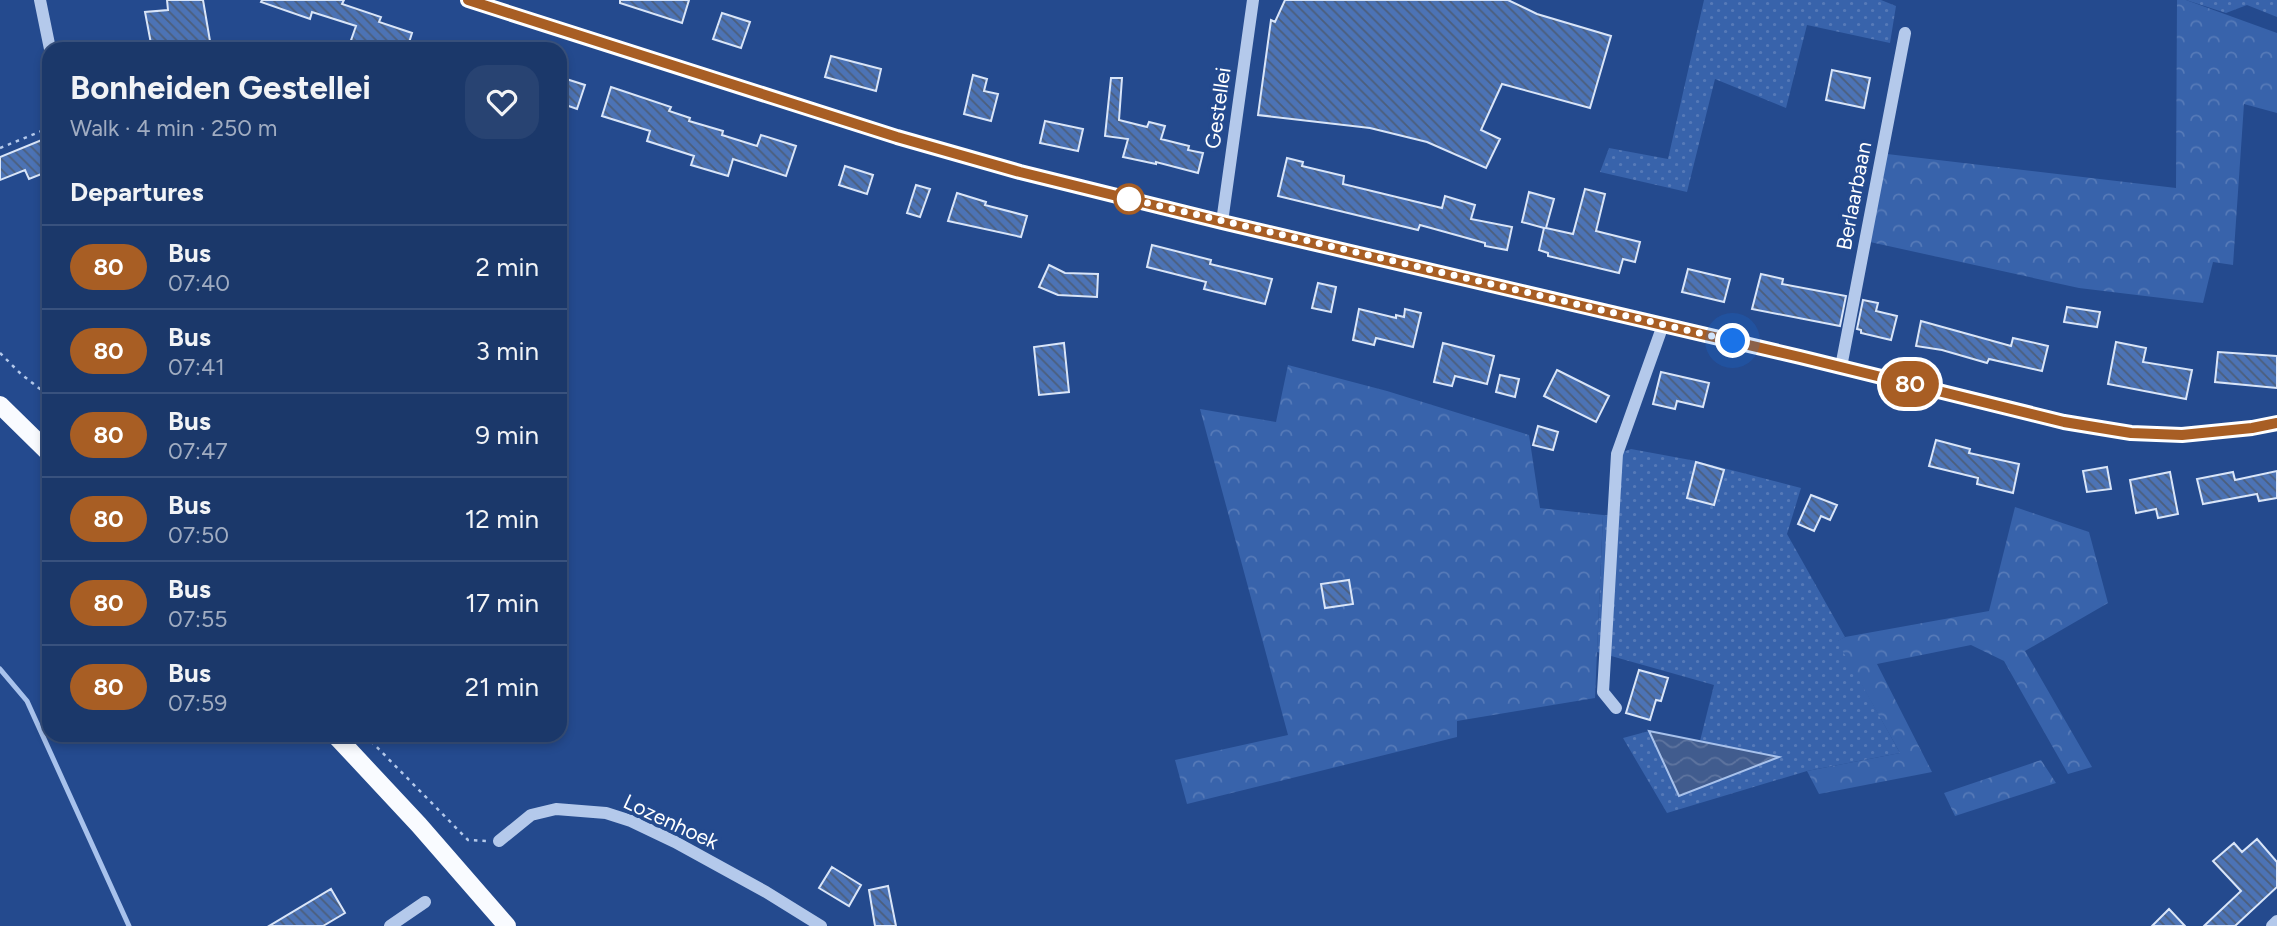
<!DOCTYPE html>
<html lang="en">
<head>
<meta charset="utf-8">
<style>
  body { margin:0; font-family:Figtree,sans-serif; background:#284372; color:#f1f3f6; height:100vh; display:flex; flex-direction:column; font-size:26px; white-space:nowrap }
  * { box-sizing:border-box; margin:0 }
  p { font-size:23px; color:#a0acc1 }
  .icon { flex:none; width:38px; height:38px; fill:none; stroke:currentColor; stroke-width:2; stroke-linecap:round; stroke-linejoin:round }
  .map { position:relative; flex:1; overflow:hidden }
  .drawer { position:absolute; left:42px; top:42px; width:525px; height:700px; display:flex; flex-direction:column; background:#1b386a; border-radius:21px; box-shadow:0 4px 10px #0003,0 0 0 2px #39527e }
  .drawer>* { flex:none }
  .badge { padding:0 14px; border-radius:23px; font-size:24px; line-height:46px }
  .you { position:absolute; width:35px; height:35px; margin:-18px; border:5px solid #fff; border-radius:50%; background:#1a73e8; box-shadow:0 0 0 10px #1a73e833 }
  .map>.badge { position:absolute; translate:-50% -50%; box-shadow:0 0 0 4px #fff }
  h2 { padding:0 28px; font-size:26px; line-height:63px }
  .round { display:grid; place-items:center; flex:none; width:74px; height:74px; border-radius:21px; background:#284372 }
  .head { display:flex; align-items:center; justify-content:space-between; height:119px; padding:0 28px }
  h1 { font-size:33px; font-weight:700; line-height:52px }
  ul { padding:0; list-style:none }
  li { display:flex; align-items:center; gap:21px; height:84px; padding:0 28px; border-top:2px solid #39527e }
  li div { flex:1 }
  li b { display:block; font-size:26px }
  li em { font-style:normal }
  li .badge { min-width:77px; font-weight:700; text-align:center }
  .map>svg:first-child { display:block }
</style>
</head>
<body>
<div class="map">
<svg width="2277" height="926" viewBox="0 0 2277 926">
  <defs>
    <pattern id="grass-dots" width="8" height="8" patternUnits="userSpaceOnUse" patternTransform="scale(1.75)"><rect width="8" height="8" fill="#3863ab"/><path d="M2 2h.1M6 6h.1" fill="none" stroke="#567ab8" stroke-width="1.8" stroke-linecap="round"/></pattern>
    <pattern id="forest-crowns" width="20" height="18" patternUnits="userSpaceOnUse" patternTransform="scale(1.75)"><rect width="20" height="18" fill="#3863ab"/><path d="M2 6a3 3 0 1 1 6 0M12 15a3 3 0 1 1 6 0" fill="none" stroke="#567ab8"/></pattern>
    <pattern id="water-waves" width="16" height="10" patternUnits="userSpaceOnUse" patternTransform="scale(1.75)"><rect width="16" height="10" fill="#415c8e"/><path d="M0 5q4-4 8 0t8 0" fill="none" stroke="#5e749f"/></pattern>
    <pattern id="building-back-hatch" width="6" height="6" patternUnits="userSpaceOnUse" patternTransform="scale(1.75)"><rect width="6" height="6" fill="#4c73b5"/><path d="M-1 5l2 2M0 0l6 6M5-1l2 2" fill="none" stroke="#4c5e7b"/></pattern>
  </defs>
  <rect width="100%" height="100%" fill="#244a8e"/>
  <!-- grass -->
  <path fill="url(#grass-dots)" d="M1704,0H1881L1896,6L1890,43L1807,25L1786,108L1715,79L1687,192L1600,172L1609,148L1668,159Z
    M2186,0H2277V17L2247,5L2226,13Z
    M1631,449L1696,461L1801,488L1787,534L1845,637L1838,641L1900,753L1807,771L1667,813L1623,738L1649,731L1679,796L1778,757L1700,741L1714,685L1597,652L1603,515L1613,516L1617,454Z"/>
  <!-- forest -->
  <path fill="url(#forest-crowns)" d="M2177,0H2186L2277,33V113L2244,104L2233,265L2213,262L2203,303L2079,288L1870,242L1887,154L2176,188Z
    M1288,365L1387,391L1529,435L1540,508L1603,515L1595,698L1457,721V737L1187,804L1175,760L1288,735L1200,409L1276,422Z
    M2015,507L2089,532L2108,603L2025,651L2092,767L2068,774L2004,661L1971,645L1877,664L1932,772L1819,794L1807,771L1900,753L1837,641L1845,637L1989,611Z
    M2041,760L2056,783L1955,816L1944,793Z"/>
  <!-- water -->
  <path fill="url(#water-waves)" stroke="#a8c2ec" stroke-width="2" d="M1649,731L1779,757L1679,796Z"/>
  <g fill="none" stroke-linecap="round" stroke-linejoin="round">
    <!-- stream -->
    <path stroke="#a8c2ec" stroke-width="5" d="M0,669L27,701L129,926"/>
  </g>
  <!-- building -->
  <path fill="url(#building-back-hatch)" stroke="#d9e5f8" stroke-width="2" d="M167,0H203L210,41L165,49H152L145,12L168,10Z
    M262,0H344L342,4L381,17L379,22L412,33L407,49H357L349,46L356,26L312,12L310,19L261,2Z
    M620,0H689L682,23L620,3Z
    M1285,0H1508L1537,14L1611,36L1590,108L1502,84L1481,130L1500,139L1486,168L1427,142L1370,128L1258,115L1271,20L1275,22Z
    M722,13L750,22L741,48L713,39Z
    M831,56L881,69L876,91L825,77Z
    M1832,70L1870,78L1864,108L1826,100Z
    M973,75L987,79L984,91L998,94L991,121L964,114Z
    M560,77L585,85L577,109L560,103Z
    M1111,78H1122L1119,120L1147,127L1149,122L1165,126L1161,139L1189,146L1188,150L1203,153L1198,173L1156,162V164L1123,157L1128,139L1105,136Z
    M611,87L671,107L669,111L690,118L689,121L723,131L722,135L757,146L761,135L796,146L786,176L733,159L728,176L691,165L694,156L647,141L650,131L602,116Z
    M1045,121L1083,129L1078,151L1040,143Z
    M49,137V171L29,179L25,170L0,180V157Z
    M1287,158L1303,162L1302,166L1344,176L1343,184L1442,208L1445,196L1475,205L1471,219L1512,227L1507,250L1485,246V243L1420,225L1418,230L1278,196Z
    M845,166L873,175L867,194L839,185Z
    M916,185L930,189L920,217L907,213Z
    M1585,189L1605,194L1596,231L1640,242L1635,262L1623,259L1619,273L1548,256V253L1539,250L1544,228L1522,222L1529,192L1554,199L1546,228L1573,234Z
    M957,193L986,202L985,205L1027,216L1021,237L948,221Z
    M1152,245L1211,260L1210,264L1272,279L1265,304L1204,289L1206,282L1147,267Z
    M1049,265L1065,273L1098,274L1097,297L1058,295L1039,287Z
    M1688,269L1730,279L1724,302L1682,292Z
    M1761,274L1783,279L1782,284L1846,296L1840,326L1752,309Z
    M1318,283L1336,287L1331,312L1312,308Z
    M1863,300L1878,303L1876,311L1897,316L1891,340L1861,333V330L1857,329Z
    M2067,307L2100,312L2097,327L2064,322Z
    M1359,309L1396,318V315L1404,317L1405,309L1421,313L1413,347L1376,338L1374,345L1353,340Z
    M1921,321L2011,346L2013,338L2048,346L2042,371L1989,359L1987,363L1942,350L1916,346Z
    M2116,342L2146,348L2143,362L2192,370L2186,399L2108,384Z
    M1064,343L1069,392L1039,395L1034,347Z
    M1443,343L1494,356L1487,384L1455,376L1452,386L1434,382Z
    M2218,352L2277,356V388L2215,382Z
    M1557,370L1609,396L1596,422L1544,396Z
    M1661,372L1709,383L1703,407L1677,401L1675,409L1653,404Z
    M1500,375L1519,379L1515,397L1496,392Z
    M1538,426L1558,432L1553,450L1533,445Z
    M1936,440L1970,449L1969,453L2019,464L2013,493L1977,484L1978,478L1929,466Z
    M1696,462L1724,470L1714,505L1687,498Z
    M2107,467L2111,489L2087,492L2083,471Z
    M2277,471V498L2259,501L2257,494L2203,504L2197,479L2233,472L2235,480Z
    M2170,472L2178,514L2158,518L2156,509L2136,513L2130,480Z
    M1811,495L1837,505L1830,520L1821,516L1814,531L1798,524Z
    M1349,580L1353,604L1325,608L1321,584Z
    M1639,670L1668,678L1661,701L1656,700L1650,720L1626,713Z
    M2257,839L2277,862V887L2235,926H2204L2241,891L2213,861L2234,843L2242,852Z
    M832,867L861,885L849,906L819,888Z
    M888,886L896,926H875L869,890Z
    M331,889L345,913L323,926H269Z
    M2169,909L2185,926H2152Z"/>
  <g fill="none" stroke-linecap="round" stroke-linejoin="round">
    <!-- path -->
    <path stroke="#b4c9eb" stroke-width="2.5" stroke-dasharray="3.5 5" stroke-linecap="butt" d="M0,148L49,128
      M0,353L21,374L49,396
      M365,735L468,840L486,841"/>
    <!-- minor -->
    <path stroke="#b4c9eb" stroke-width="12" d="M40,0L50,49
      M468,0L897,137L1020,172L1222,222L1780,352L2064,422L2131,433L2182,435L2252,428L2277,423
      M1222,222L1253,0
      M1841,367L1905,33
      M1616,708L1603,692L1617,454L1663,325
      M499,841L531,815L556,809L606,813L631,821L675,842L766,892L821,926
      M390,926L425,902
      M2272,926L2277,921"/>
    <!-- major -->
    <path stroke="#f9fbff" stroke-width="18" d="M0,405L49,453
      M335,735L419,825L507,926"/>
  </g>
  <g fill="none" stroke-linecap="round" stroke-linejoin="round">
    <!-- line casing -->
    <g stroke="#fff" stroke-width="16">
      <path id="line" d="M468,0L897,137L1020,172L1222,222L1800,357L2064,422L2131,433L2182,435L2252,428L2277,423"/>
    </g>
    <!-- line -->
    <use href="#line" stroke="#a85e24" stroke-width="10"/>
    <!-- walk -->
    <path stroke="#fff" stroke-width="7" stroke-dasharray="0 12.6" d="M1129,199L1126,198L1733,341"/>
  </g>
  <!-- markers -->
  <circle fill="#fff" stroke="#a85e24" stroke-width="3.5" cx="1129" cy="199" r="14"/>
  <g text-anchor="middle" stroke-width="7" stroke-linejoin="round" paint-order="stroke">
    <!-- street labels -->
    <g font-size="21" fill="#fff" stroke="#244a8e">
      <text transform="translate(1218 108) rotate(-82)" y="7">Gestellei</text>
      <text transform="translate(1854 196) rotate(-79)" y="7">Berlaarbaan</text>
      <text transform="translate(671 822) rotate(25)" y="7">Lozenhoek</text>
    </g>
  </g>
</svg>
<div class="you" style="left:1733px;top:341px"></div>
<b class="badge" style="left:1910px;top:384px;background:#a85e24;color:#fff">80</b>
<section class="drawer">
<div class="head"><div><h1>Bonheiden Gestellei</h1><p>Walk · 4 min · 250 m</p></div><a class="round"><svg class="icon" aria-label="heart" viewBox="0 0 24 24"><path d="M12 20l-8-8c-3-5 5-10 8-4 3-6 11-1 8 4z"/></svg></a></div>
<h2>Departures</h2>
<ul>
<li><span class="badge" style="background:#a85e24;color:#fff">80</span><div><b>Bus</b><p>07:40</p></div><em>2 min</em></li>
<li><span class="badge" style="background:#a85e24;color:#fff">80</span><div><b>Bus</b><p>07:41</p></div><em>3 min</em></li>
<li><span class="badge" style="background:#a85e24;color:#fff">80</span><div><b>Bus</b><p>07:47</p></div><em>9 min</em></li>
<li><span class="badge" style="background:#a85e24;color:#fff">80</span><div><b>Bus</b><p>07:50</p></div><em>12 min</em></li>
<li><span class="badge" style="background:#a85e24;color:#fff">80</span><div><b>Bus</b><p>07:55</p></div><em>17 min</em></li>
<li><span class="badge" style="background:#a85e24;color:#fff">80</span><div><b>Bus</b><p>07:59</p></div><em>21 min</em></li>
</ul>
</section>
</div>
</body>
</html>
